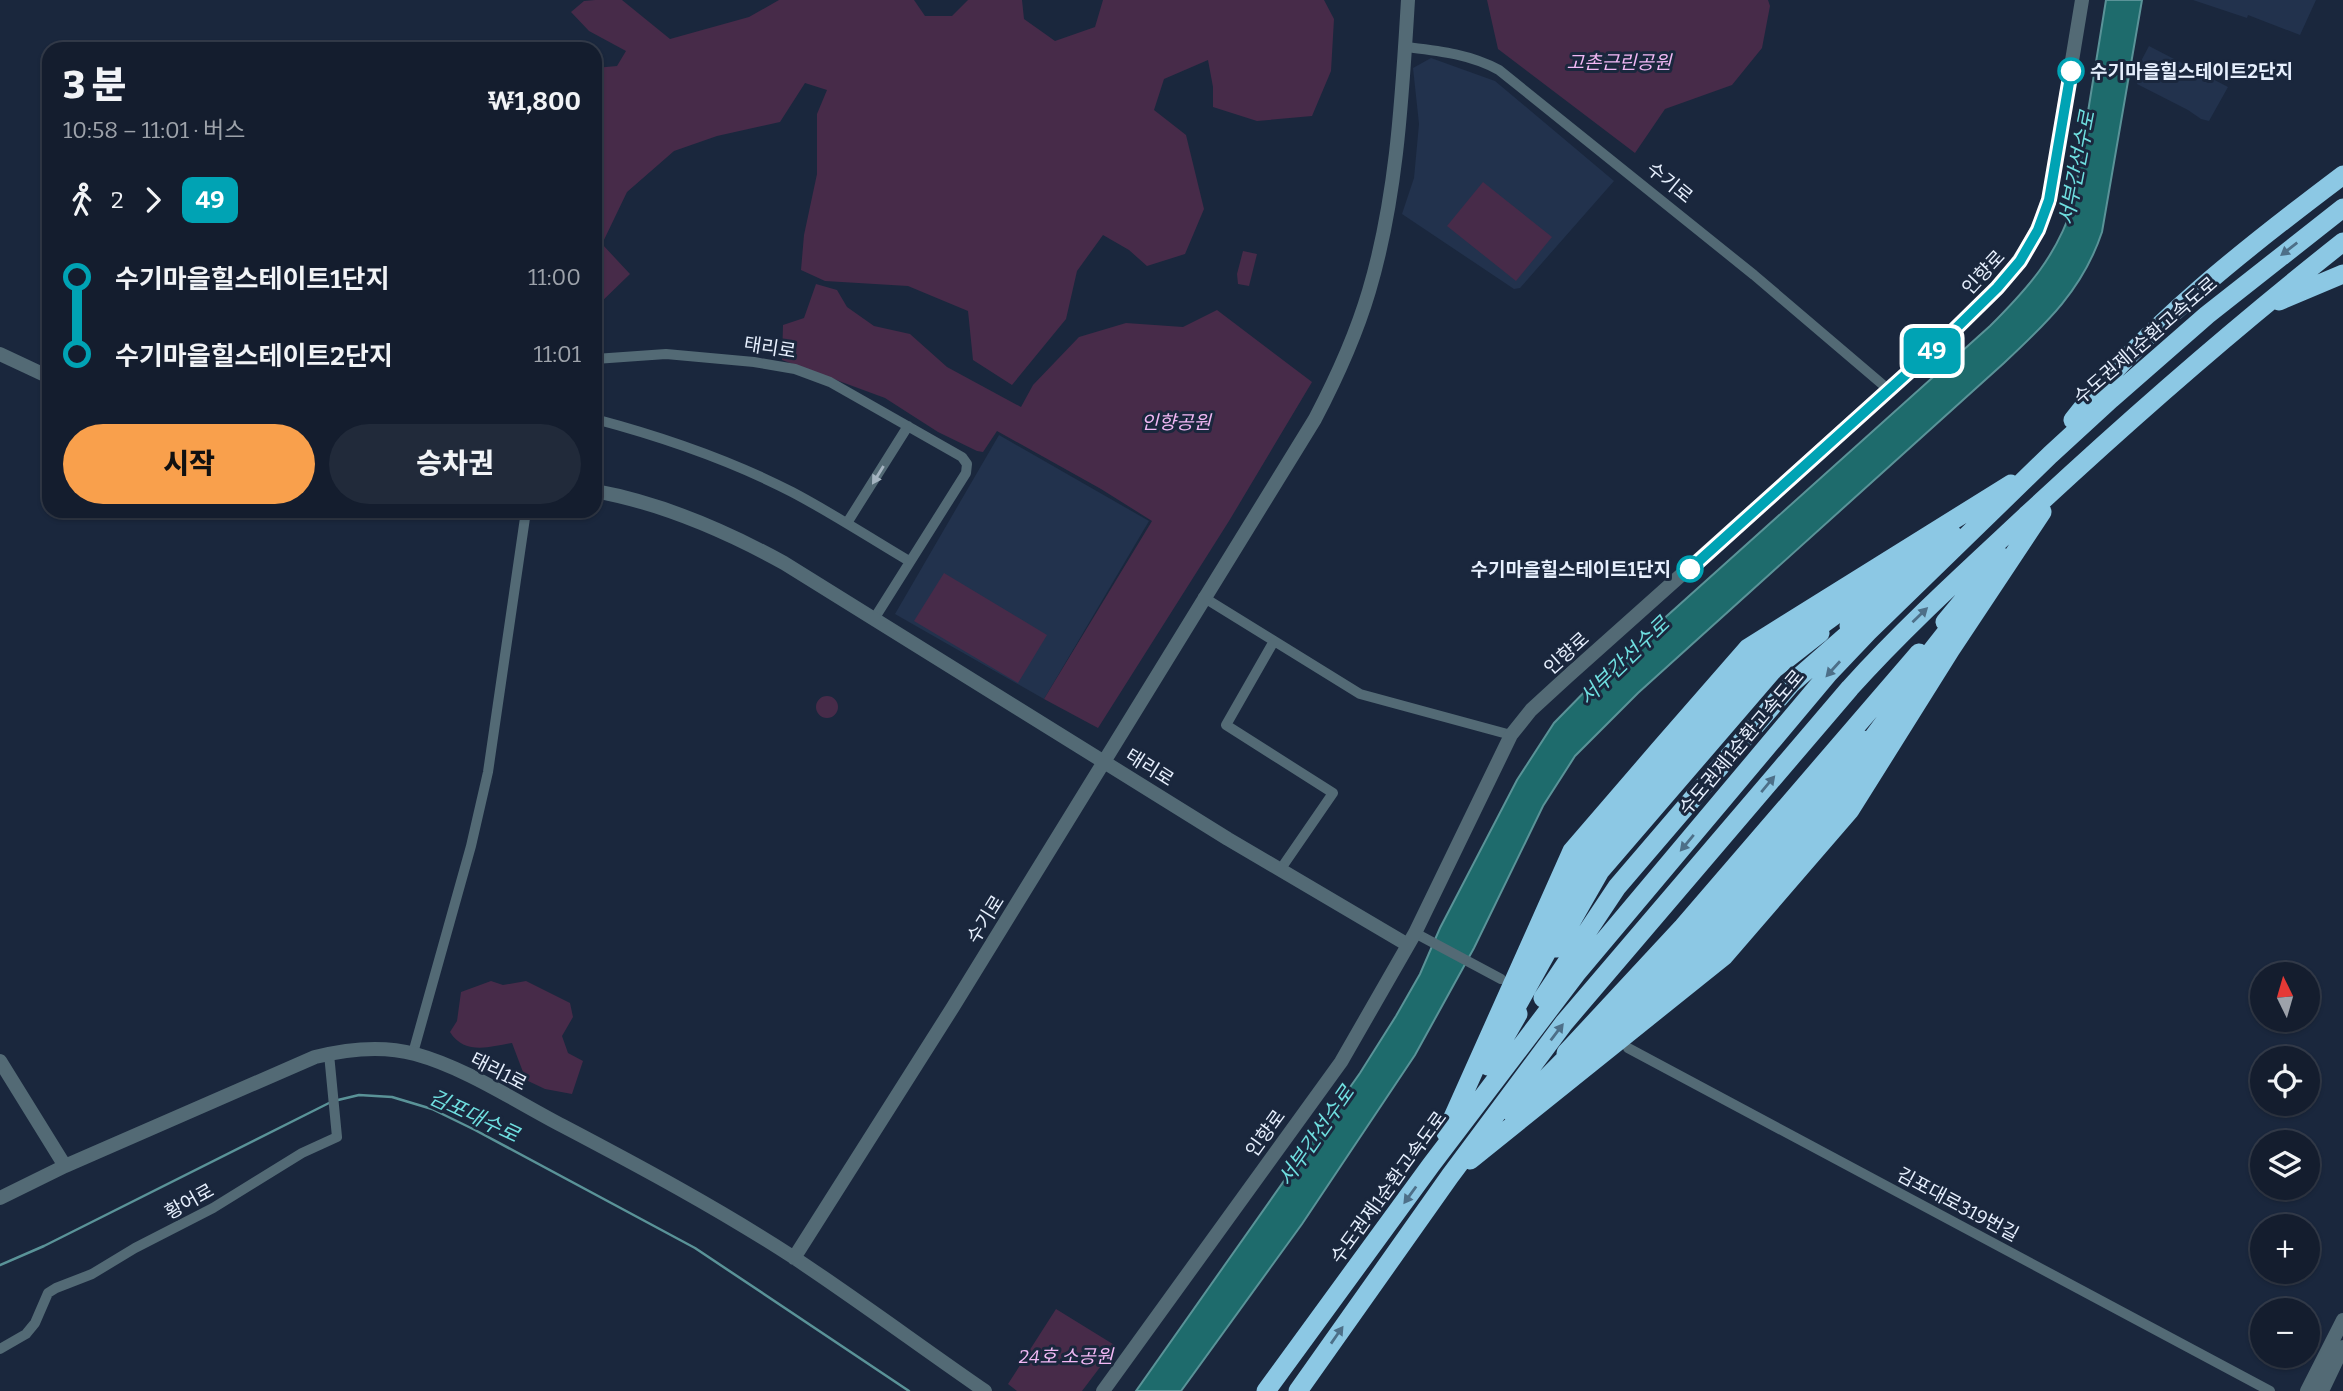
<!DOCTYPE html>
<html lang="ko">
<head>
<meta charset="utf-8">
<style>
  body { margin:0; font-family:Bitter,"Noto Sans KR",serif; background:#212a3a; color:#f1f3f6; height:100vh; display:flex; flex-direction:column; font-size:26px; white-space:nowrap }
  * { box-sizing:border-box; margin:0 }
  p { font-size:23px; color:#9da2aa }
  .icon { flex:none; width:38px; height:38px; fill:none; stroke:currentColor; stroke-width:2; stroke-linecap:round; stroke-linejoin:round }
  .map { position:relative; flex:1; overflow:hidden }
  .details { position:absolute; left:42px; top:42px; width:560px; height:476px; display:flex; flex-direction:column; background:#141d2e; border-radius:21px; box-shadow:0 2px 5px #0004,0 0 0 2px #333b4a }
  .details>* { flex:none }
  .badge { padding:0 14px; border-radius:10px; font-size:24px; line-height:46px }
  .needle { width:46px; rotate:355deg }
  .controls { position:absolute; left:2250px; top:962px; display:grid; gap:14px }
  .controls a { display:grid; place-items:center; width:70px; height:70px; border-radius:50%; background:#141d2e; box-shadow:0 2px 5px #0004,0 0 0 2px #333b4a; font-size:35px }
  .map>.badge { position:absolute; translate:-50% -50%; box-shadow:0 0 0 4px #fff }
  .legs { display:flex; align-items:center; gap:10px; height:77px; padding:0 21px; font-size:23px }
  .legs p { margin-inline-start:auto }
  .headline { display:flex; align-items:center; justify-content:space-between; height:119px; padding:0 21px }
  h1 { font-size:38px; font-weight:800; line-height:52px }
  .cta { display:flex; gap:14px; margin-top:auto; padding:14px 21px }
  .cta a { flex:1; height:80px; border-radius:42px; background:#f9a04c; color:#111; font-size:28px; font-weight:800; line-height:80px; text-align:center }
  .cta a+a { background:#212a3a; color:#f1f3f6 }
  ul { padding:0 21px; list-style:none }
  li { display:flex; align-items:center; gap:24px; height:77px; font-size:26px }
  li i { display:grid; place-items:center; width:10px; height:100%; margin:0 9px; background:currentColor }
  li i::after { content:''; width:18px; height:18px; margin:-9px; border:5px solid; border-radius:50%; background:#141d2e }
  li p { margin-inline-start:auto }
  li:first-child i { background:linear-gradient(#0000 50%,currentColor 0) }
  li:last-child i { background:linear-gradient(currentColor 50%,#0000 0) }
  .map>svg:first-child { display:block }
</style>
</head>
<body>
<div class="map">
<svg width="2343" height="1391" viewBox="0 0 2343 1391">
  <rect width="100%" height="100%" fill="#1a273d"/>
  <!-- built -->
  <path fill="#22324d" d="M2193,0H2316L2300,35L2248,15L2247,18Z
    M2149,46L2228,87L2209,121L2201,119L2188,110L2137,84L2140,63Z
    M1431,58L1495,81L1614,181L1520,288L1514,289L1402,214L1414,178L1419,124L1413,68Z
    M999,435L1149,521L1044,699L895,614Z"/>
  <!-- green -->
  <path fill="#472b49" d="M595,0H622L670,39L749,17L779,0H914L925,16H952L968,0H1022L1024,19L1055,41L1095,27L1103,0H1324L1334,19L1331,71L1312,116L1257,121L1213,107V87L1208,60L1164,79L1154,110L1186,135L1204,209L1185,254L1147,266L1129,250L1103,235L1077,271L1066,319L1012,385L973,360L968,311L908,286L825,281L801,270L804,235L817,174V114L827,90L805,83L780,122L717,136L674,151L627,192L602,244L630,274L595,308V68L617,66L626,51L589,31L571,12L584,1Z
    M1487,0H1768L1770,6L1762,48L1732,85L1665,109L1635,153L1498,49Z
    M1483,182L1552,237L1516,281L1447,226Z
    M1243,251L1257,254L1249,286L1238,284L1237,274Z
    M816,284L837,290L847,307L874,326L910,334L947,367L1021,407L1033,385L1079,337L1126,323L1183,327L1217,310L1312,382L1229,521L1098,728L1044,699L1152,521L1101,489L997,431L983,452L977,451L938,432L885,398L782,360L783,325L804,318Z
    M944,573L1047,635L1018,683L914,621Z
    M816 707a11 11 0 1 1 22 0a11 11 0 1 1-22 0Z
    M491,981L503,985L526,981L570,1003L573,1017L562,1036L568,1053L583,1061L572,1094L545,1089L526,1080L512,1043C490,1047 464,1055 450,1032L457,1021L461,992Z
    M1056,1309L1116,1346L1082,1391H1017L1008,1384Z"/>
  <!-- water -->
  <path fill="#1e6b6c" stroke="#5a9398" stroke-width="2" d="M2106,0H2142L2102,232C2083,289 2047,323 2004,363L1638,693L1575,756L1543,806L1474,948L1415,1055L1302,1224L1181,1391H1136L1360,1073L1396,1016L1420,974L1440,928L1517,780L1554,723L1600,676L1990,326C2028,288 2056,257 2073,205Z"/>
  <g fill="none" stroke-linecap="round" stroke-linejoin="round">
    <!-- stream -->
    <path stroke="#5a9398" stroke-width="2.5" d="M338,1100L359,1095L392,1097L432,1109L475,1130L695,1248L909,1391
      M0,1265L44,1246L329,1103"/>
    <!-- minor -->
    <path stroke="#536a75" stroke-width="10" d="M1406,47C1439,51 1469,54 1499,70L1754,275L1889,390
      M595,359L666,354L754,362L795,369L830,382L962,457L967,464L966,473L874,619
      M595,419C663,437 730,460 792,492C832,513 870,538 909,561
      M847,523L908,426
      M1203,597L1360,694L1511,735
      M1274,641L1226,725L1333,793L1280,870
      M1415,933L1501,979
      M1628,1048L2270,1391
      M413,1053L471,846L488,772L526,511
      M0,1349L26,1334L35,1323L48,1293L56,1288L92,1274L135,1248L213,1208L302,1153L337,1137L329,1054"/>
    <!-- tertiary -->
    <path stroke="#536a75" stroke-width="14" d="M0,354L49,377
      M595,491C661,503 726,531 784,563L1228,839L1408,945
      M0,1061L65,1166L315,1057C347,1049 382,1045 415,1054C466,1068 515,1101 563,1126C641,1167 719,1209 793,1257C858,1300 921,1347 985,1391
      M0,1198L65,1166
      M794,1258L953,1007L1315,419C1337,377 1356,335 1369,291C1397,197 1402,97 1408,0
      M1103,1391L1341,1062L1415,933L1511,735L1531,710L1567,677L1942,342C1989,296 2027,265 2049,200L2082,0
      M2307,1391L2343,1320
      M2322,1391L2343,1347"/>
    <!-- motorway -->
    <path stroke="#8cc8e4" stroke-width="19" d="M2279,301L2343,274
      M2073,420C2144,327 2250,245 2343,175
      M1894,582L1953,535
      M1945,622L2000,556
      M1849,626L1906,578
      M1813,631L1902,566
      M1915,672L1959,616
      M1860,755L1928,664
      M1542,948L1587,860L1761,659L1819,619
      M1556,948L1600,871L1774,669L1820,633
      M1642,990C1722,913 1795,828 1863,740
      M1543,998L1617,887L1791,684L1862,622
      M1645,1004L1709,948L1836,801L1874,748
      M1508,1022L1553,941
      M1566,1053L1683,927L1919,653
      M1572,1064L1650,991
      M1488,1066L1518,1014
      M1512,1113L1577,1047
      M1446,1133L1572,851L1659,750L1748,648L2011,484
      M1470,1160L1724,956L1850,810L1951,649L2042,512
      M1266,1391L1431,1165L1576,974L1829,673L1868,632L2050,455L2111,399L2207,315L2343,208
      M1298,1391L1450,1176L1564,1023L1850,688C1906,626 1968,570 2029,513C2130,419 2234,328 2343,242"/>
  </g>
  <!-- one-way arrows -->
  <defs><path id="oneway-solid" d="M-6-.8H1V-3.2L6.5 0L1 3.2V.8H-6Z" transform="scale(1.75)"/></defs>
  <g fill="#4d6f88">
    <use href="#oneway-solid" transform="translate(2289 249) rotate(142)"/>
    <use href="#oneway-solid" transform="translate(1920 615) rotate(-44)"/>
    <use href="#oneway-solid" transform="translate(1833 669) rotate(132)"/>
    <use href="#oneway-solid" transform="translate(1768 784) rotate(-50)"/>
    <use href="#oneway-solid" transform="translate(1687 843) rotate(130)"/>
    <use href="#oneway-solid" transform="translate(1557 1032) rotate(-53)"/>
    <use href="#oneway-solid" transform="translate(1410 1195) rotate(126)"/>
    <use href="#oneway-solid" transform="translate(1337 1335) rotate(-55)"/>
  </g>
  <use fill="#a4b3c0" href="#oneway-solid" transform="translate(878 475) rotate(122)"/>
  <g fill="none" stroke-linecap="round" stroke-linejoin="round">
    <!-- line-1 casing -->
    <g stroke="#fff" stroke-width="16">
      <path id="line-1" d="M1690,569L1942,342L1997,288L2020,261L2038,230L2049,200L2071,71"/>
    </g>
    <!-- line-1 -->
    <use href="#line-1" stroke="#00a3b4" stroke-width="10"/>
  </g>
  <!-- markers -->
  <g fill="#fff" stroke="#00a3b4" stroke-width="3.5">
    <circle cx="2071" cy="71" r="12"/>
    <circle cx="1690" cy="569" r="12"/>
  </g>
  <g text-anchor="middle" stroke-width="6" stroke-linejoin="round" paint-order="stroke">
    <!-- park labels -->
    <g font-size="19" font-style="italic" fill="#f1b8f4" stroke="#1a273d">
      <text x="1619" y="69">고촌근린공원</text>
      <text x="1176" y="429">인향공원</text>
      <text x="1066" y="1363">24호 소공원</text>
    </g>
    <!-- stop labels -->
    <g font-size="19" font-weight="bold" fill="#e6effd" stroke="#1a273d" text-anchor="start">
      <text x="2090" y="78">수기마을힐스테이트2단지</text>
      <text x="1671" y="576" text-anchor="end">수기마을힐스테이트1단지</text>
    </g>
    <!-- street labels -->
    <g font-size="19" fill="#e6effd" stroke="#1a273d">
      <text transform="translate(1670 182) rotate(39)" y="7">수기로</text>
      <text transform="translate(1983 272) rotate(-47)" y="7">인향로</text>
      <text transform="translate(2145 340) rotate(-41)" y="7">수도권제1순환고속도로</text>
      <text transform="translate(770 347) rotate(9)" y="7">태리로</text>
      <text transform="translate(1566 653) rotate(-42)" y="7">인향로</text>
      <text transform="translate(1741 742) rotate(-50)" y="7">수도권제1순환고속도로</text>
      <text transform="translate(1150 767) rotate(32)" y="7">태리로</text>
      <text transform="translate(985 919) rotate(-58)" y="7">수기로</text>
      <text transform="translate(499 1071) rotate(27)" y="7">태리1로</text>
      <text transform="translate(1265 1133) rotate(-54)" y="7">인향로</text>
      <text transform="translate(1388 1187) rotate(-54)" y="7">수도권제1순환고속도로</text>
      <text transform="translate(189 1201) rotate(-29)" y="7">황어로</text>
      <text transform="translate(1958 1204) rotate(28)" y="7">김포대로319번길</text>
    </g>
    <!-- water labels -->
    <g font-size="21" font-style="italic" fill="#6fdfe0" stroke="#1a273d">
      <text transform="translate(2077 168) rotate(-79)" y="7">서부간선수로</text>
      <text transform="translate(1624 661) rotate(-44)" y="7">서부간선수로</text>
      <text transform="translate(474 1116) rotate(25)" y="7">김포대수로</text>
      <text transform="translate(1316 1136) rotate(-55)" y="7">서부간선수로</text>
    </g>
  </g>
</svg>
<div class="controls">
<a><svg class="needle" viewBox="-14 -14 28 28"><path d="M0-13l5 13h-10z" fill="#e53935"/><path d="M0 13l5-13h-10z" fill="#9da2aa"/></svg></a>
<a><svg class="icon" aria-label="locate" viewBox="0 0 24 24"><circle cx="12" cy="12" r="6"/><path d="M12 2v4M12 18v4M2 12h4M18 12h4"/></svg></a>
<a><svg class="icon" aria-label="layers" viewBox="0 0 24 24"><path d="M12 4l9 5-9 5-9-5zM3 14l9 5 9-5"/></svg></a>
<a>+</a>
<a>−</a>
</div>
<b class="badge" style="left:1932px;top:351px;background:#00a3b4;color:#fff">49</b>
<section class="details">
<div class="headline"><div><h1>3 분</h1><p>10:58 – 11:01 · 버스</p></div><b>₩1,800</b></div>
<div class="legs"><svg class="icon" aria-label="walk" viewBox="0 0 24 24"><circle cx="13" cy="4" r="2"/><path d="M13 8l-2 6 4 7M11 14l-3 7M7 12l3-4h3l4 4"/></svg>2<svg class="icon" aria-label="forward" viewBox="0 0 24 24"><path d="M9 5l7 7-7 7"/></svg><b class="badge" style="background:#00a3b4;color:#fff">49</b></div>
<ul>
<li><i style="color:#00a3b4"></i><b>수기마을힐스테이트1단지</b><p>11:00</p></li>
<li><i style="color:#00a3b4"></i><b>수기마을힐스테이트2단지</b><p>11:01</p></li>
</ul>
<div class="cta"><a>시작</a><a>승차권</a></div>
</section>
</div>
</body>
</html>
